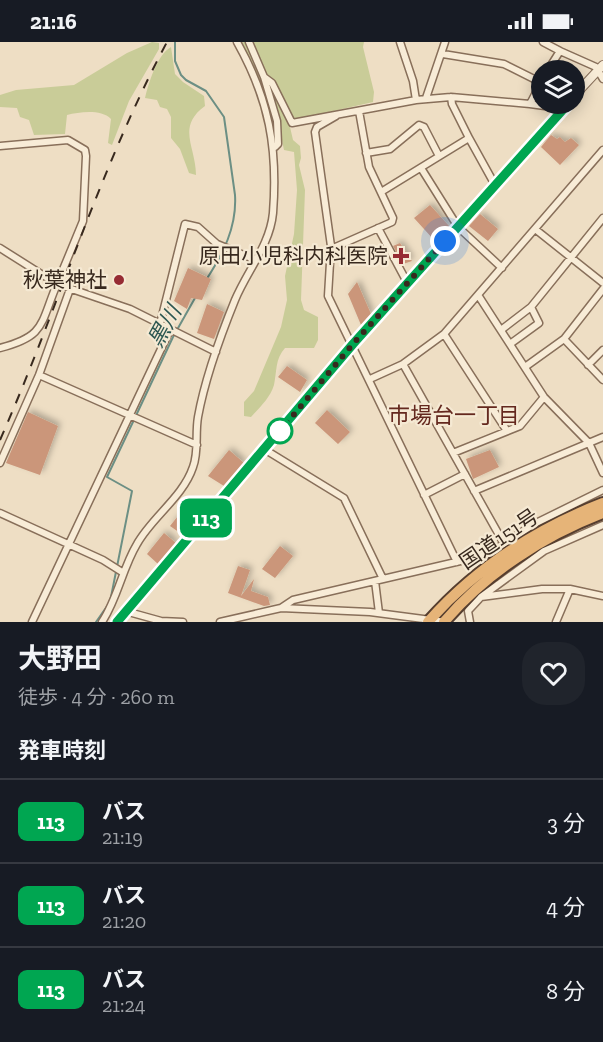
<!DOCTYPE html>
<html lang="ja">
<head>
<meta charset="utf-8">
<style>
  body { margin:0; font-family:"Zilla Slab","Noto Sans JP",serif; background:#20242c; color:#f1f3f6; height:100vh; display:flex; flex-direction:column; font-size:22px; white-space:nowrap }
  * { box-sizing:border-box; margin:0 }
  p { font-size:20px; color:#9ea1a6 }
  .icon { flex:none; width:33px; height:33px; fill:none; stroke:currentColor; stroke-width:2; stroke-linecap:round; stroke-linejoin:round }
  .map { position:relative; height:580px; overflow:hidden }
  .sheet { display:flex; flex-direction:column; background:#171b24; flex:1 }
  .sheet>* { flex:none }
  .badge { padding:0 12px; border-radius:9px; font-size:21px; line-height:39px }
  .tools { position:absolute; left:531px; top:18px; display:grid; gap:12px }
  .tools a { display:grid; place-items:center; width:54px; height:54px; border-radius:50%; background:#171b24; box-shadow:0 3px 15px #0003; font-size:30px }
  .you { position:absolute; width:30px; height:30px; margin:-15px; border:4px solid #fff; border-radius:50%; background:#1a73e8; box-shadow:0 0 0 9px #1a73e833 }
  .map>.badge { position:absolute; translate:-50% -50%; box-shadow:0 0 0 3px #fff }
  h2 { padding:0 18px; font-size:22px; line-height:54px }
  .round { display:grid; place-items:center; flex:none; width:63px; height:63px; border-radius:24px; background:#20242c }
  .summary { display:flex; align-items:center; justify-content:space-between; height:102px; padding:0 18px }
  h1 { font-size:28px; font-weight:700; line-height:45px }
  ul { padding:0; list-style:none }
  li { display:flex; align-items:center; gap:18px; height:84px; padding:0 18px; border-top:2px solid #363941 }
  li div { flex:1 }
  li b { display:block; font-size:22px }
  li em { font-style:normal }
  li .badge { min-width:66px; font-weight:700; text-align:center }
  .status { display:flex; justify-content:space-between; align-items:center; height:42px; padding:0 30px; background:#171b24; direction:ltr }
  .status svg { height:16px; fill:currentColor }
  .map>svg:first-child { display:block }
</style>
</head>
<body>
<div class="status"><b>21:16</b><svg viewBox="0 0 49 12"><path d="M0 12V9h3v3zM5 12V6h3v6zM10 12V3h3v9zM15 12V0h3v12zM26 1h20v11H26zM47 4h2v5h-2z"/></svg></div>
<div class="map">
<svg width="603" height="580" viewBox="0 0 603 580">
  <defs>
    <filter id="shadow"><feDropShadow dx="3" dy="-3" stdDeviation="3" flood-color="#0004"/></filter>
  </defs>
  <rect width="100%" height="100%" fill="#eedec4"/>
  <!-- green -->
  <path fill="#c9cc98" d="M152,0L159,1V7L129,59L112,103L108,101L111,77C101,67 80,70 67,73L65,92L34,93L29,78L20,75L17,66L0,65V53L16,48L74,43L127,11Z
    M242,0H364L363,5L374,50L373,60L294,78L290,85L293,98L300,104L301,116L299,123L305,148L301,258L304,268L318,275V298L314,306H285C275,317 277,329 274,343C270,356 260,365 251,375L244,374V360L254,349L281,285L287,258L285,234L294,192L297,148L294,110L284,108L280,89L274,86L258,35Z
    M171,5L175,32L183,40L204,54L205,64C176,85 196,105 196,133L189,131L180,107L171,96V75L167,67L160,65L157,58L145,56C149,40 157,13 171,5Z"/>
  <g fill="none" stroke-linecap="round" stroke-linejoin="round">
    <!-- stream -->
    <path stroke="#6c8f84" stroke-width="2" d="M175,0V19L181,33L186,38L206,49L224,75L235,153C237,185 223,212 206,238
      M96,580L110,560L132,449L107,435L173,295L195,256"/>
  </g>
  <!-- building -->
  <path fill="#cb967a" filter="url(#shadow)" d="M551,93L557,97L560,95L565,100L571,96L579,103L560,123L541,105Z
    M430,163L449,184L434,198L414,176Z
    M480,172L498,187L488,199L469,184Z
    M400,201L412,219L403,222L393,204Z
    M188,226L211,237L202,258L191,256L187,267L174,259Z
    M357,240L371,272L361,283L348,252Z
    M207,262L224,270L214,297L197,291Z
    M287,324L307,338L300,350L278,335Z
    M327,368L350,390L338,402L315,381Z
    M28,370L58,384L40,433L6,421Z
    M229,408L244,421L224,444L208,434Z
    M490,408L499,425L473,437L466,417Z
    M189,460L203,470L183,493L170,484Z
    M164,491L176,501L158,522L147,512Z
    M280,504L293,514L275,536L262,527Z
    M238,524L250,528L241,554L254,537L251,549L268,555L270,563L264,564L228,551Z"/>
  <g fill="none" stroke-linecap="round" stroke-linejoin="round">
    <!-- minor casing -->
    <g stroke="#886f5a" stroke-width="9">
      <path id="minor" d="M249,0L264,35
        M400,0L413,39L416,58L451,55L530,62L542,39
        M543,0L560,9L548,28
        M560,9L596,25L603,37
        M443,12L504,22L540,40
        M426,56L445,0
        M530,62L552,65L561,70
        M336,74L317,85L315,90L331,204L328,254L457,520
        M469,96L495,143
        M0,104L68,98L85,108L86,114L83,179L57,242L0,206
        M275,105L278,102L277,79L264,35L272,41L292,81L416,58
        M366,111L390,107L419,83L424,85L439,114
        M421,126L458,185L502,226
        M381,150L469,96L452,62L451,55
        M378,186L408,242
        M535,187L603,241
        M331,207L392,180L393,176L369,125L359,69
        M478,253L544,355L589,401L603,431
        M160,282L185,182L198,185L217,202L256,218
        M501,288L531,265L603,176
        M444,292L507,389
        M564,297L603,338
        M510,302L539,281L531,265
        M0,306C46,294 40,282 57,242L130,267L216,310
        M403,322L503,500
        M588,323L603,308
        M525,325L564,297L603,247
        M39,333L197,403
        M370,337L403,322L444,292L603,108
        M264,407L344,456L383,537
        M453,411L520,384L544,355
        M0,421L39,333L70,247
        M474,449L603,395
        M424,453L465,432
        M0,471L103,518L122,530
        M375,539L379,571
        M481,555L544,509L603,483
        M281,566L293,558L486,513L536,481L603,448
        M125,569L161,579L183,580
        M32,580L170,288
        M102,580C118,556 122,527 137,502C152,475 183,455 193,425C199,409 195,392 198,375C205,336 220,295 235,258C247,229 270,203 273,171C278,106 269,57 237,0
        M220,580L281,566L370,570L446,580
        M470,580L468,569L481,555L542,547H570L603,554
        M556,580L570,547"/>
    </g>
    <!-- tertiary casing -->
    <g stroke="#886f5a" stroke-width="10">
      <path id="tertiary" d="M574,54L603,23
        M117,580L353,302L568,62"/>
    </g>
    <!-- trunk casing -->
    <g stroke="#563e2f" stroke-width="14">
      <path id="trunk" d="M428,580C476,526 536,487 603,461
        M444,580C486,531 543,494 603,471"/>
    </g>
    <!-- minor -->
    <use href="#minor" stroke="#f8ecd7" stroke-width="6"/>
    <!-- tertiary -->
    <use href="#tertiary" stroke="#f8ecd7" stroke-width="8"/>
    <!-- trunk -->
    <use href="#trunk" stroke="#e6b478" stroke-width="10"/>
    <!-- rail -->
    <path stroke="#38291e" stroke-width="2" stroke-dasharray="10 10" stroke-linecap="butt" d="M0,398C58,267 99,127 167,0"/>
  </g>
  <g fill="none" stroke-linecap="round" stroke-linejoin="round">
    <!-- line casing -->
    <g stroke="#fff" stroke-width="14">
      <path id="line" d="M117,580L353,302L568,62"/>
    </g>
    <!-- line -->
    <use href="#line" stroke="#00a651" stroke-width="9"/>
    <!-- walk -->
    <path stroke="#38291e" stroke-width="6" stroke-dasharray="0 10.8" d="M280,389L353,302L445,199"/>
  </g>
  <!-- markers -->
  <g fill="#962b33" stroke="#f5e9d3" stroke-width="2">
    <path d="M398 205h6v6h6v6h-6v6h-6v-6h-6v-6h6z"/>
    <circle cx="119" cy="238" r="6"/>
  </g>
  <circle fill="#fff" stroke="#00a651" stroke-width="3" cx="280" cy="389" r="12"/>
  <g text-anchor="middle" stroke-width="4.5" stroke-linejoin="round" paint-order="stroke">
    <!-- poi labels -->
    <g font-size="21" fill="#38291e" stroke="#f5e9d3" text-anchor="end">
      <text x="388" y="221">原田小児科内科医院</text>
      <text x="107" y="245">秋葉神社</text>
    </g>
    <!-- street labels -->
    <g font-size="21" fill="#38291e" stroke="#f5e9d3">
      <text transform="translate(499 497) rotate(-34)" y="7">国道151号</text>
    </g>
    <!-- water labels -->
    <g font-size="22" font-style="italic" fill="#2e5852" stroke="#f5e9d3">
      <text transform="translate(164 284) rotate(-61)" y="8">黒川</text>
    </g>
    <!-- neighbourhood labels -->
    <g font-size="22" fill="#64281e" stroke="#f5e9d3">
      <text x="454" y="381">市場台一丁目</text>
    </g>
  </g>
</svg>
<div class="tools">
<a><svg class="icon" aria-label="layers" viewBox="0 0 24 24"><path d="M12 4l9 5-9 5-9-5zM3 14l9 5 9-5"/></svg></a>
</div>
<div class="you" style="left:445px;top:199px"></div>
<b class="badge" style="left:206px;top:476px;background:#00a651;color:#fff">113</b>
</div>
<section class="sheet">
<div class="summary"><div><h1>大野田</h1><p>徒歩 · 4 分 · 260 m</p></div><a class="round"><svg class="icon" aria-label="heart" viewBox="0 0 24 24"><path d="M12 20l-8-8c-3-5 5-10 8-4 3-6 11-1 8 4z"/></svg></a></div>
<h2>発車時刻</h2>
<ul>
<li><span class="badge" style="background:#00a651;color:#fff">113</span><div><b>バス</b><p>21:19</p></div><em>3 分</em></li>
<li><span class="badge" style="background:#00a651;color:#fff">113</span><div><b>バス</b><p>21:20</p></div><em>4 分</em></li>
<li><span class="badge" style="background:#00a651;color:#fff">113</span><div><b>バス</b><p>21:24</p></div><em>8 分</em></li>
</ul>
</section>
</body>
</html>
